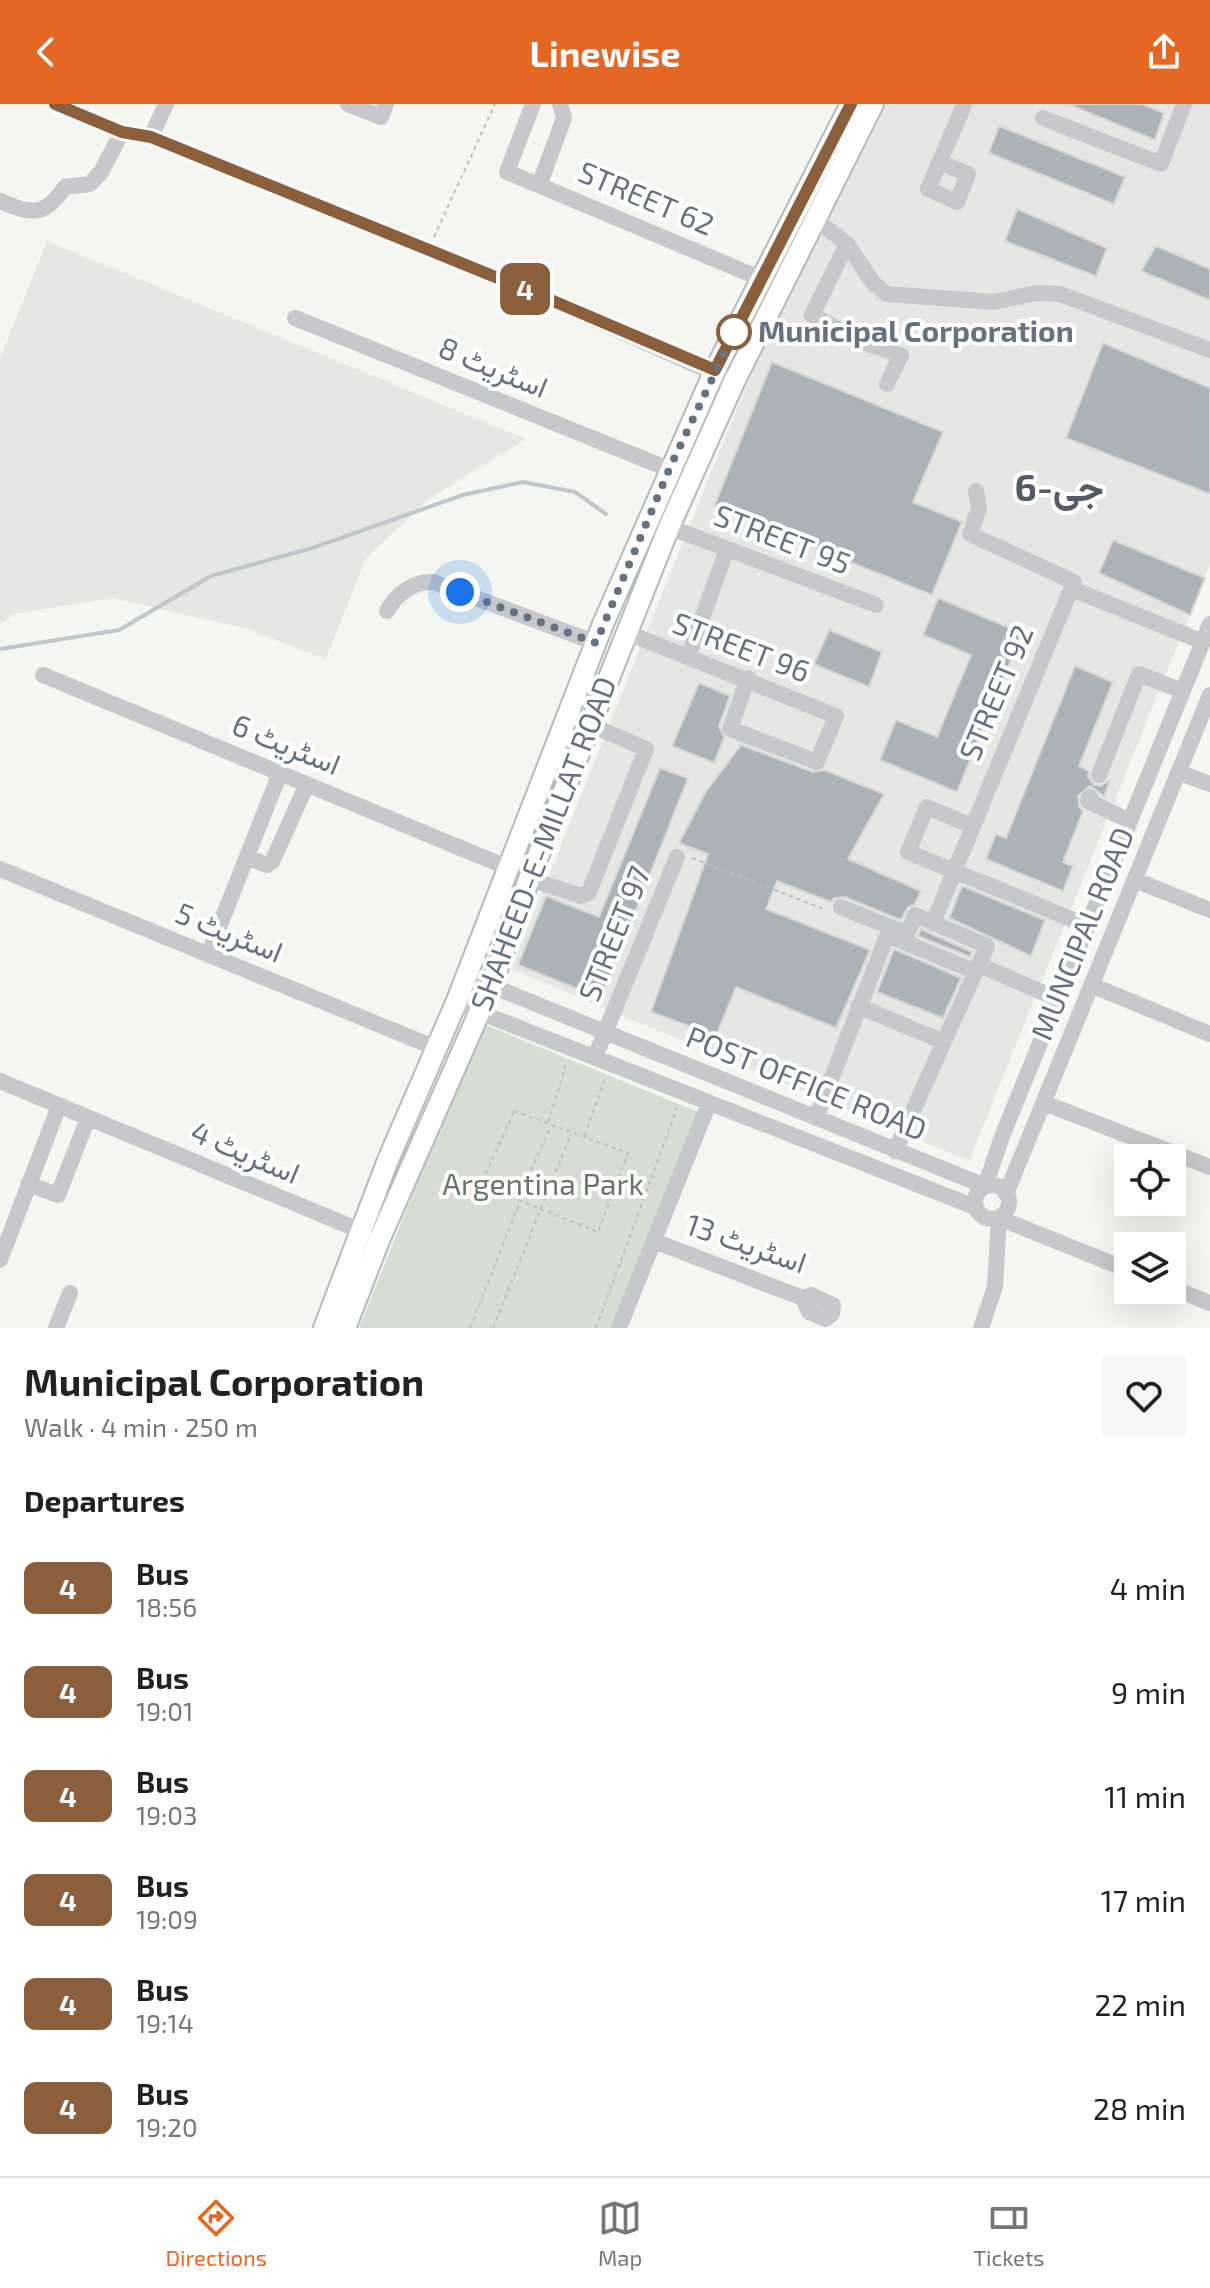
<!DOCTYPE html>
<html lang="en">
<head>
<meta charset="utf-8">
<style>
  body { margin:0; font-family:"Exo 2",Vazirmatn,sans-serif; background:#f6f6f6; color:#222; height:100vh; display:flex; flex-direction:column; font-size:30px; white-space:nowrap }
  * { box-sizing:border-box; margin:0 }
  p { font-size:26px; color:#767676 }
  .icon { flex:none; width:44px; height:44px; fill:none; stroke:currentColor; stroke-width:2; stroke-linecap:round; stroke-linejoin:round }
  .map { position:relative; height:1224px; overflow:hidden }
  .side { display:flex; flex-direction:column; background:#fff; flex:1 }
  .side>* { flex:none }
  .badge { padding:0 16px; border-radius:12px; font-size:28px; line-height:52px }
  .fabs { position:absolute; left:1114px; top:1040px; display:grid; gap:16px }
  .fabs a { display:grid; place-items:center; width:72px; height:72px; border-radius:0px; background:#fff; box-shadow:0 8px 32px #0002; font-size:40px }
  .you { position:absolute; width:40px; height:40px; margin:-20px; border:6px solid #fff; border-radius:50%; background:#1a73e8; box-shadow:0 0 0 12px #1a73e833 }
  .map>.badge { position:absolute; translate:-50% -50%; box-shadow:0 0 0 4px #fff }
  h2 { padding:0 24px; font-size:30px; line-height:72px }
  .round { display:grid; place-items:center; flex:none; width:84px; height:84px; border-radius:0px; background:#f6f6f6 }
  .summary { display:flex; align-items:center; justify-content:space-between; height:136px; padding:0 24px }
  h1 { font-size:38px; font-weight:700; line-height:60px }
  ul { padding:0; list-style:none }
  li { display:flex; align-items:center; gap:24px; height:104px; padding:0 24px }
  li div { flex:1 }
  li b { display:block; font-size:30px }
  li em { font-style:normal }
  li .badge { min-width:88px; font-weight:700; text-align:center }
  header { display:flex; justify-content:space-between; align-items:center; height:104px; padding:0 24px; background:#e46724; color:#fff; font-size:36px; font-weight:700 }
  .tab-bar { display:flex; justify-content:space-around; align-items:center; height:112px; border-top:2px solid #e0e0e0; background:#fff; font-size:22px; color:#767676 }
  .tab-bar a { display:grid; justify-items:center; gap:4px }
  .tab-bar .selected { color:#e46724 }
  .map>svg:first-child { display:block }
</style>
</head>
<body>
<header><svg class="icon" aria-label="back" viewBox="0 0 24 24"><path d="M15 5l-7 7 7 7"/></svg>Linewise<svg class="icon" aria-label="share" viewBox="0 0 24 24"><path d="M12 15V3M7 8l5-5 5 5M5 13v7h14v-7"/></svg></header>
<div class="map">
<svg width="1210" height="1224" viewBox="0 0 1210 1224">
  <rect width="100%" height="100%" fill="#f5f6f2"/>
  <!-- built -->
  <path fill="#e6e7e5" d="M887,0H1210V461L969,1057L511,865L756,257L828,106Z
    M47,137L526,335L429,395L366,454L326,555L244,524L112,494L15,510L0,520V254Z"/>
  <!-- green -->
  <path fill="#d6ddd3" d="M481,919L698,1008L611,1224H359Z"/>
  <g fill="none" stroke-linecap="round" stroke-linejoin="round">
    <!-- stream -->
    <path stroke="#bec7cd" stroke-width="4" d="M0,545L119,526L211,472L312,444L463,391L523,378L575,388L606,410"/>
  </g>
  <!-- building -->
  <path fill="#abb2b8" stroke="#d7d7d5" stroke-width="2" d="M1068,0H1142L1164,9L1155,36Z
    M999,22L1125,73L1114,100L989,49Z
    M1017,105L1107,144L1096,172L1005,137Z
    M1156,142L1210,165V196L1141,167Z
    M1103,239L1210,284V390L1066,334Z
    M772,258L943,328L913,398L962,418L932,491L714,403Z
    M1113,436L1205,474L1190,511L1099,469Z
    M938,494L1022,529L957,688L880,656L896,616L937,633L971,551L923,531Z
    M829,526L882,548L869,583L814,560Z
    M1075,562L1113,578L1079,662L1089,667L1088,673L1094,681L1101,682L1110,676L1104,692L1090,682L1078,692L1079,702L1083,707L1063,758L1073,762L1063,787L986,755L996,730L1006,734Z
    M699,579L730,592L719,622L724,634L714,659L672,642Z
    M741,641L813,668L824,666L884,690L848,755L921,787L915,800L908,803L901,816L845,793L834,794L831,798L777,777L766,805L870,846L836,924L736,883L716,932L651,908L708,750L679,739L705,689Z
    M660,664L688,674L601,894L518,861L546,792L599,813Z
    M962,782L1045,816L1031,852L949,814Z
    M921,825L972,848L970,853L918,832Z
    M894,845L961,874L943,914L877,888Z"/>
  <g fill="none" stroke-linecap="round" stroke-linejoin="round">
    <!-- major casing -->
    <g stroke="#b6b9be" stroke-width="24">
      <path id="major" d="M324,1224L388,1056L456,899L603,520L715,266L851,0
        M345,1224L380,1134L491,882L529,775L669,423L734,278L873,0"/>
    </g>
    <!-- path -->
    <path stroke="#bdbfc1" stroke-width="2" stroke-dasharray="4 4" stroke-linecap="butt" d="M434,133L495,0
      M692,754L824,805
      M514,1007L628,1049L598,1128L481,1081Z
      M548,1018L566,960
      M585,1032L605,974
      M518,1095L551,1022
      M470,1224L520,1098
      M493,1224L571,1030
      M596,1224L677,1004"/>
    <!-- minor -->
    <path stroke="#c6c8cc" stroke-width="16" d="M56,0L122,28L151,33L525,185L734,278
      M348,0L381,13L386,0
      M533,0L507,68L762,175
      M1043,14L1161,60L1184,0
      M151,33L166,0
      M939,58L968,70L957,98L928,85L964,1V0
      M540,79L564,14L560,0
      M0,97C31,110 44,114 65,83L90,80L101,68L122,28
      M815,115L847,140L873,179L887,190L994,198L1036,189L1060,190L1210,246
      M847,140L812,211L862,238L901,251L887,280
      M295,214L671,366
      M669,423L876,501
      M1072,485L1203,538
      M387,507C396,490 414,477 433,478L596,539
      M625,528L836,612L817,658L730,625L748,574
      M688,553L727,445
      M43,571L509,764
      M1178,668L1210,680
      M1099,671L1139,570L1182,587
      M1090,693L1088,697L1130,717
      M972,722L927,703L908,748L1088,822
      M247,753L267,761L272,758L307,680
      M0,765L436,944
      M529,775L581,792L589,788L646,645L591,621
      M1135,776L1210,806
      M841,803L907,830L915,811L987,842L895,1047
      M933,819L1074,478L970,430L979,404L976,387
      M890,832L976,868
      M208,851L280,669
      M979,861L1058,895
      M467,872L985,1082L1003,1030L1210,520
      M1091,881L1210,930
      M456,899L975,1103
      M858,902L944,938
      M595,953L677,753
      M0,977L371,1131
      M1044,999L1210,1063
      M816,1014L887,832
      M28,1080L58,1091L88,1014
      M975 1098a17 17 0 1 1 34 0a17 17 0 1 1-34 0Z
      M1006,1090L1210,591
      M654,1137L803,1194L811,1191L833,1201L832,1210L825,1215L809,1208L803,1194
      M0,1156L59,1002
      M1172,1184L1210,1199
      M56,1224L70,1189
      M619,1224L709,999
      M981,1224L995,1183L999,1114L1128,1166"/>
    <!-- major -->
    <use href="#major" stroke="#fff" stroke-width="20"/>
  </g>
  <g fill="none" stroke-linecap="round" stroke-linejoin="round">
    <!-- line casing -->
    <g stroke="#fff" stroke-width="18">
      <path id="line" d="M55,0L122,28L151,33L525,185L715,266L851,0"/>
    </g>
    <!-- line -->
    <use href="#line" stroke="#8b5e3c" stroke-width="12"/>
    <!-- walk -->
    <path stroke="#647283" stroke-width="8" stroke-dasharray="0 14.4" d="M460,488L596,539L671,361L738,221L734,228"/>
  </g>
  <!-- markers -->
  <circle fill="#fff" stroke="#8b5e3c" stroke-width="4" cx="734" cy="228" r="16"/>
  <g text-anchor="middle" stroke-width="8" stroke-linejoin="round" paint-order="stroke">
    <!-- street labels -->
    <g font-size="30" fill="#647283" stroke="#fff">
      <text transform="translate(646 95) rotate(23)" y="10">STREET 62</text>
      <text transform="translate(493 264) rotate(22)" y="10">اسٹریٹ 8</text>
      <text transform="translate(782 436) rotate(21)" y="10">STREET 95</text>
      <text transform="translate(741 544) rotate(21)" y="10">STREET 96</text>
      <text transform="translate(997 589) rotate(-67)" y="10">STREET 92</text>
      <text transform="translate(286 641) rotate(22)" y="10">اسٹریٹ 6</text>
      <text transform="translate(544 740) rotate(-69)" y="10">SHAHEED-E-MILLAT ROAD</text>
      <text transform="translate(229 829) rotate(22)" y="10">اسٹریٹ 5</text>
      <text transform="translate(615 830) rotate(-68)" y="10">STREET 97</text>
      <text transform="translate(1083 830) rotate(-68)" y="10">MUNCIPAL ROAD</text>
      <text transform="translate(806 980) rotate(22)" y="10">POST OFFICE ROAD</text>
      <text transform="translate(245 1049) rotate(23)" y="10">اسٹریٹ 4</text>
      <text transform="translate(746 1140) rotate(19)" y="10">اسٹریٹ 13</text>
    </g>
    <!-- stop labels -->
    <g font-size="30" font-weight="bold" fill="#647283" stroke="#fff" text-anchor="start">
      <text x="758" y="238">Municipal Corporation</text>
    </g>
    <!-- park labels -->
    <g font-size="30" fill="#657a63" stroke="#fff">
      <text x="543" y="1091">Argentina Park</text>
    </g>
    <!-- district labels -->
    <g font-size="38" font-weight="bold" fill="#525c68" stroke="#fff">
      <text x="1059" y="397">جی-6</text>
    </g>
  </g>
</svg>
<div class="fabs">
<a><svg class="icon" aria-label="locate" viewBox="0 0 24 24"><circle cx="12" cy="12" r="6"/><path d="M12 2v4M12 18v4M2 12h4M18 12h4"/></svg></a>
<a><svg class="icon" aria-label="layers" viewBox="0 0 24 24"><path d="M12 4l9 5-9 5-9-5zM3 14l9 5 9-5"/></svg></a>
</div>
<div class="you" style="left:460px;top:488px"></div>
<b class="badge" style="left:525px;top:185px;background:#8b5e3c;color:#fff">4</b>
</div>
<section class="side">
<div class="summary"><div><h1>Municipal Corporation</h1><p>Walk · 4 min · 250 m</p></div><a class="round"><svg class="icon" aria-label="heart" viewBox="0 0 24 24"><path d="M12 20l-8-8c-3-5 5-10 8-4 3-6 11-1 8 4z"/></svg></a></div>
<h2>Departures</h2>
<ul>
<li><span class="badge" style="background:#8b5e3c;color:#fff">4</span><div><b>Bus</b><p>18:56</p></div><em>4 min</em></li>
<li><span class="badge" style="background:#8b5e3c;color:#fff">4</span><div><b>Bus</b><p>19:01</p></div><em>9 min</em></li>
<li><span class="badge" style="background:#8b5e3c;color:#fff">4</span><div><b>Bus</b><p>19:03</p></div><em>11 min</em></li>
<li><span class="badge" style="background:#8b5e3c;color:#fff">4</span><div><b>Bus</b><p>19:09</p></div><em>17 min</em></li>
<li><span class="badge" style="background:#8b5e3c;color:#fff">4</span><div><b>Bus</b><p>19:14</p></div><em>22 min</em></li>
<li><span class="badge" style="background:#8b5e3c;color:#fff">4</span><div><b>Bus</b><p>19:20</p></div><em>28 min</em></li>
</ul>
</section>
<nav class="tab-bar">
<a class="selected"><svg class="icon" aria-label="directions" viewBox="0 0 24 24"><path d="M12 3l9 9-9 9-9-9zM9 14v-3h6M13 9l2 2-2 2"/></svg>Directions</a>
<a><svg class="icon" aria-label="map" viewBox="0 0 24 24"><path d="M3 6l6-2 6 2 6-2v14l-6 2-6-2-6 2zM9 4v14M15 6v14"/></svg>Map</a>
<a><svg class="icon" aria-label="tickets" viewBox="0 0 24 24"><path d="M3 7h18v10H3zM15 7v10"/></svg>Tickets</a>
</nav>
</body>
</html>
